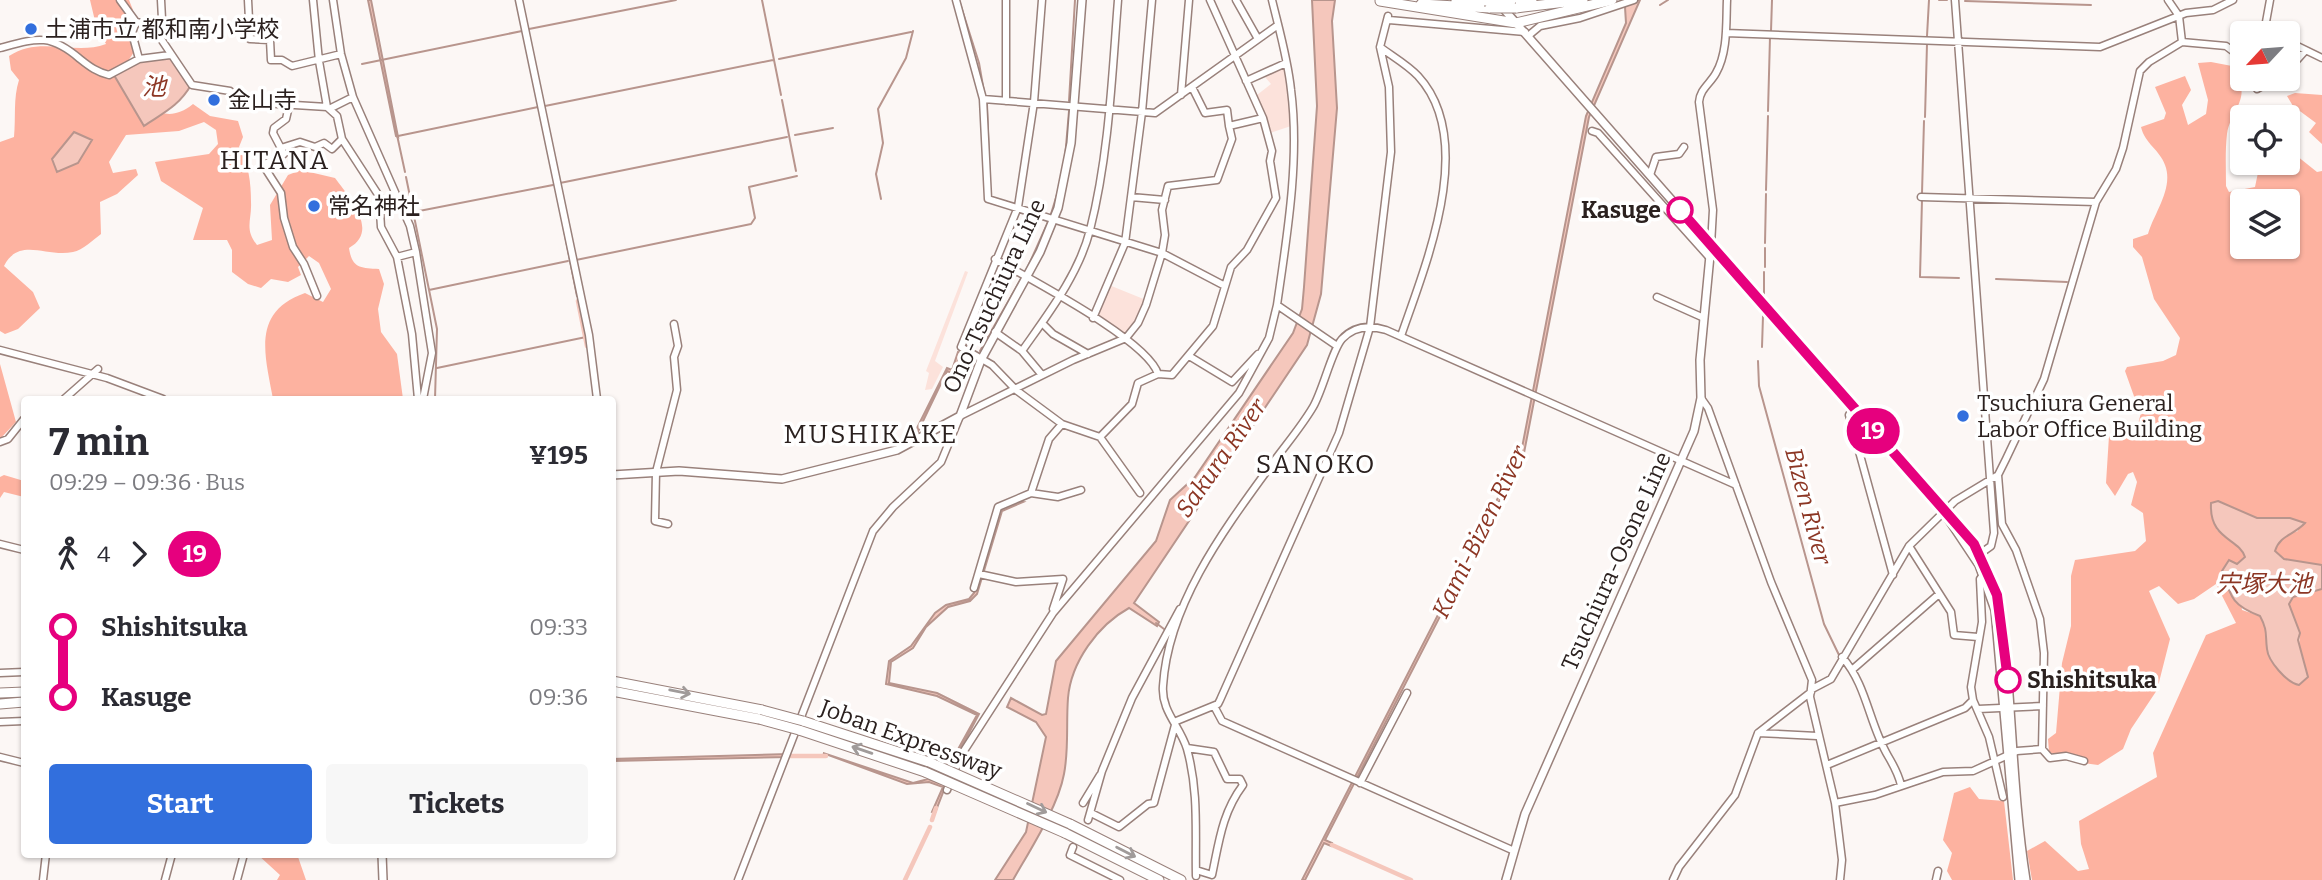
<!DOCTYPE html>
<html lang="en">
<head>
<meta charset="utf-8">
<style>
  body { margin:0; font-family:Bitter,"Noto Sans JP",serif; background:#f7f7f7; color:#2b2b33; height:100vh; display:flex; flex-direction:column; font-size:26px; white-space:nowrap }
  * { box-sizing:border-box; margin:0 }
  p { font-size:23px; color:#7c7c81 }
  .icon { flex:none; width:38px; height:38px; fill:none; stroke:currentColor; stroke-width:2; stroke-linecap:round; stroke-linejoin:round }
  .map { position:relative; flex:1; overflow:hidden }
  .side { position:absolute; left:21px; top:396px; width:595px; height:462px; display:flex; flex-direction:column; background:#fff; border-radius:7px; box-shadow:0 2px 5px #0004 }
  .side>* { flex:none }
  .badge { padding:0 14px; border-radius:23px; font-size:24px; line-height:46px }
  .needle { width:46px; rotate:244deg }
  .tools { position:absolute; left:2230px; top:21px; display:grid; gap:14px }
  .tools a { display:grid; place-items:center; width:70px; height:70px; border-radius:7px; background:#fff; box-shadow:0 2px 5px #0004; font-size:35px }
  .map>.badge { position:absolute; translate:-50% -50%; box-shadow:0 0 0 4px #fff }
  .legs { display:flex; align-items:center; gap:10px; height:77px; padding:0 28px; font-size:23px }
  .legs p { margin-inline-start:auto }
  .head { display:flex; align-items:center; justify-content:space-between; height:119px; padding:0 28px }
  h1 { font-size:38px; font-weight:700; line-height:52px }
  .cta { display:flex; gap:14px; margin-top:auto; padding:14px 28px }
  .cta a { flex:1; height:80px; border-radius:7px; background:#326fdd; color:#fff; font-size:28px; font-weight:700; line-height:80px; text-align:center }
  .cta a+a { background:#f7f7f7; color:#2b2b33 }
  ul { padding:0 28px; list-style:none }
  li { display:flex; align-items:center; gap:24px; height:70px; font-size:26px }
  li i { display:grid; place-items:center; width:10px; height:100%; margin:0 9px; background:currentColor }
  li i::after { content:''; width:18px; height:18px; margin:-9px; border:5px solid; border-radius:50%; background:#fff }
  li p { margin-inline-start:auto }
  li:first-child i { background:linear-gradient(#0000 50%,currentColor 0) }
  li:last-child i { background:linear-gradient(currentColor 50%,#0000 0) }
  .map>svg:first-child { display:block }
</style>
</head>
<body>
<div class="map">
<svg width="2322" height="880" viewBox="0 0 2322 880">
  <rect width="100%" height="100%" fill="#fcf7f5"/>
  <!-- green -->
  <path fill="#fce2db" d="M1285,64L1291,126L1270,133L1257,95L1271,84L1265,77Z
    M965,271L968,272L935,361L943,367L932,389L925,390L929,373L926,371Z
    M1109,285L1146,300L1136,323L1126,336L1095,318Z"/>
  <!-- forest -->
  <path fill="#fdb2a0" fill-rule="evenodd" d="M90,0H129L133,10L129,28L134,52L128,61L115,70C135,94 159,132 193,104L210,116L238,121L243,137L239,147C249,165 251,183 251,202C252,220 244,229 257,245L272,240L270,205L288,175L301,170L335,178C349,197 380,231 349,248C352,268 360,268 379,269L384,284L378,309L381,332L397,354L403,399H273C265,355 251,312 305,293L323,302L331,289L319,263L309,256L298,267L301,275L288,282L271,279L261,288L248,284L232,272V250L227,240H193L203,208L161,181L155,162L209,154L218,144L216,130L204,122L179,131L126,135L109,162L113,173L136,169L138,175L117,194L100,202L101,234C93,240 83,250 73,252C47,258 19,236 4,266L33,292L40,308L18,329L5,334L0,331V347V142L14,137C16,117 13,99 19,80L11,70L9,56C40,35 74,56 106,44L96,25Z
    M2211,62L2232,66C2254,100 2232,105 2227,134C2225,151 2226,169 2226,186L2229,192L2255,187L2260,163H2287V148L2317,172L2322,171V565L2284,559L2275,552C2279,540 2286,534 2298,531L2295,519L2257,518L2217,501L2210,508L2217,530L2243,551L2245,557L2237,564L2242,610L2260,616L2269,635L2266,648L2299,646L2300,633L2289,604L2293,597L2322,589V880H2032L2027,851L2045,841L2078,871L2089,869L2081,844L2079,821L2157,777L2153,753L2206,635L2236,623L2216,584L2194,599L2178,604L2159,586L2149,591L2170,639L2157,690L2131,729L2123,749L2098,765L2076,762L2049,752L2048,739L2056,733L2062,663L2071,626V576L2075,560L2135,551L2146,541L2143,513L2131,505L2137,482L2133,472L2128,474L2115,496L2106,483L2109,436L2119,432L2127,422L2138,424L2142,409L2135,399L2125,371L2127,367L2163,361L2176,355L2180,338L2154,299L2142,257L2133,247V239L2148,234C2154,213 2174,188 2165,165C2160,150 2145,144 2141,127L2164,119L2166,113L2155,87L2185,76L2191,90L2182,105L2188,125L2206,114L2208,100L2198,63ZM2242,201H2287V247H2242Z
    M2295,93L2322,95V144L2309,132L2316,123L2293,106L2287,96Z
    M0,364L16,422L0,439Z
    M4,475L24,481V497L4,492L0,498V477Z
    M1970,787L1979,799L2004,801L2013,880H1952L1947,871L1952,853L1943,840L1954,793Z
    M257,854H297L306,880H277L280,875Z"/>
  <!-- water -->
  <path fill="#f5c7bc" stroke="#b8958d" stroke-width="2" d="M368,0H371L398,137L396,136Z
    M1312,0H1335L1332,21L1337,108L1321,294L1307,345L1134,603L1159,622L1157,626L1129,608C1098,625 1071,662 1068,698C1066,723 1069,749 1064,774C1058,807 1030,850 1013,880H995L1026,832L1046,737L1036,722L1007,707L1011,698L1042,715L1046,714L1056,661L1156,541L1170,500L1195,477L1293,333L1302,309L1304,287L1317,106Z
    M1631,0H1640L1589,117L1524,453L1325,840L1332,843L1331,846L1324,843L1305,880H1302L1521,453L1586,116L1626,23L1625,7Z
    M169,56L191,85C179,106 163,113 144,126L114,75L140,60Z
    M74,132L92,140L78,163L57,172L52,159Z
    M958,352L961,353L953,373L947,371L913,442L911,440L947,368L952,370Z
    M1016,501L1023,502L1002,511L977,594L970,601L948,607L926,627L913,648L891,662L889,683L937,693L979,714L958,754L935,813L932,812L943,787L929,782L907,784L823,753L913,783L928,779L944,785L956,753L977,715L937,696L886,684L889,661L911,646L935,613L946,605L969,599L974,593L999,509Z
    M2218,501L2257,518H2290L2305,523C2294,535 2280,535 2275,551L2284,559L2322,565V589L2293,597L2289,604L2300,633L2298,640L2308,677L2299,685C2287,683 2268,661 2267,649C2265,634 2268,631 2260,616C2233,606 2231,598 2222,571L2229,560L2237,564L2245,557C2239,538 2209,540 2211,503Z
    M789,754V757L613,761L612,759Z"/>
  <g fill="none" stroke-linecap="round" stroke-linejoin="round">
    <!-- stream -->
    <path stroke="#b8958d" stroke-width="2" d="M762,0L781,95
      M959,0L979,63L984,92
      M1939,0H1947
      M1965,1L2091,5
      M1660,5L1668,0
      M529,29L676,0
      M1771,31L1772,0
      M1927,36L1929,0
      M779,59L911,32
      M362,64L522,31
      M782,100L796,171
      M1069,101L1075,0
      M987,104L990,187
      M545,106L773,60
      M1768,111L1770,37
      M1925,117L1927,44
      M397,135L405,172
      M795,135L833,128
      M398,136L538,107
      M1065,158L1069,111
      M406,177L437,329L435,399
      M560,183L787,137
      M1766,190L1768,116
      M1922,193L1924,121
      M881,199L876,174L883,143L878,109L906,58L913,31
      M1922,200L1920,277L1959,278
      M414,212L553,185
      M1051,214L1058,191
      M563,225L577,296
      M1765,243L1766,194
      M576,260L751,224L755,218L749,187L797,176
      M1765,267V248
      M1026,271L1048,222
      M1996,279L2067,282
      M429,290L568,261
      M1764,295V272
      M1762,347L1763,316
      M980,351L1021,279
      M1758,361L1759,386L1824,624L1839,655
      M437,368L586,337
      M1156,623L1164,629"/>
    <!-- canal -->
    <path stroke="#f5c7bc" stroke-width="4.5" d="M578,301L587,346
      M789,756H826
      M932,820L936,808
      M1332,845L1411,880
      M905,880L930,827"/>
    <!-- minor-tunnel -->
    <path stroke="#d2ccca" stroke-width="6" stroke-dasharray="6 3" stroke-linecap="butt" d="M1073,847L1088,820"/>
    <!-- minor casing -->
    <g stroke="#99817b" stroke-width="9">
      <path id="minor" d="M120,0L136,22L147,24L162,19L161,0
        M248,0L250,39L270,40L271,60H282L292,66L341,54
        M313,0L319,61L327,107
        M333,0L341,54L353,97L410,226L416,252L432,353L423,399
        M519,0L589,335L597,399
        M956,0L983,99L988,199L1162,253L1225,286
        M1006,0V101
        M1042,0L1034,102L1018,207L961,347L992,365L1016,390L1062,424L1100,437L1132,404L1138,383L1158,374L1172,375L1213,326L1231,267L1247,250L1276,198L1270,161L1272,151L1263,118
        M1236,0L1258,39
        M1272,0C1279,29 1288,60 1291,90C1300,159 1287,236 1277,305L1337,346
        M1955,0L1994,533L1991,546L1977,556
        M2168,0L2179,16L2182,42
        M1389,20L1525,32
        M136,22L132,33L139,59
        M147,24L155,30L192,85L230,91L244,102L327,107L337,116L342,139L379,196L381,227L397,257L412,334L418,399
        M1726,33L2100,47L2186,13L2213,10L2233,0
        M2264,33L2270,0
        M1528,36L1540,26L1580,18L1634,0
        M2287,41L2322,58
        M1380,47C1392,56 1408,65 1418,76C1478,141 1425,266 1401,336
        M0,48C37,38 50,33 80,59C90,67 97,72 109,75L139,59L170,55
        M2287,71L2305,51
        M2254,79L2257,89L2274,79
        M1246,81L1286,63
        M1192,87L1205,113L1227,110L1229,126
        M1181,95L1189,0
        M983,99L1155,113L1278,25
        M289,106L286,119L274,128L273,133L284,154L263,165L281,193L284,218L293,247L304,264L317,296
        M331,108L353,97
        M1592,131L1598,133L1709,257
        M281,148L300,142L315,147L324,143L332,149L342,139
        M1650,175L1656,157L1679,154L1684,147
        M1131,197L1165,200
        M1921,197L2096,202
        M1711,245L1713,210L1699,102C1700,89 1710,84 1716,73C1728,52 1726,23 1727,0
        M397,257L416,252
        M995,259C1029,279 1148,340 1158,374
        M1657,297L1704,318
        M1093,318L1125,243L1142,112L1152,0
        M1042,323L1053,334L1088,354
        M995,332L1022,351L1042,375
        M0,350L107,378L163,399
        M1022,351C1048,314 1079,274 1090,230C1109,155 1112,76 1118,0
        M1189,356L1232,382L1258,354
        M1701,398L1708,408L1771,582L1812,680L1810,697L1835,803L1842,860L1840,880
        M64,399L98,369
        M1853,408L1849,415L1893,575
        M1100,437L1140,493
        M0,442L8,439L24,419
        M1998,475L2002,524L2016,550L2040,619L2044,653L2042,749L2050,758L2066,756L2084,761
        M1031,493L1058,497L1081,490
        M668,524L655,521L656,472L677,390L674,357L678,346L674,324
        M0,544L24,550
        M1909,546L1951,612L1954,635L1978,637
        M979,574L1016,582L1063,579L1053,609
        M1983,575L1980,579L1982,622L1971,687L1973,700L1989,737L2003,797
        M974,588L998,507L1031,493L1049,439L1062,424
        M1842,657C1867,685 1869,724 1888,756C1894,766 1898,773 1901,785
        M1853,669L1939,594
        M0,673L24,672
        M1812,689L1831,679L1909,546L1955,501L1998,475L2006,459L2044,379L2096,202L2116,169L2123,148L2140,71L2149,62L2182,42L2226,46L2242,58
        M1214,706L1222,721L1512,850
        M1978,709L2043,706
        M0,722L24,721
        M1174,722L1218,704L1220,700L1339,433L1370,327L1391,152L1389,87L1380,47L1388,16
        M1758,733L1817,736
        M1187,748L1214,752L1227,779H1240L1243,785C1222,813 1219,842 1212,875L1196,870
        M0,757L24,763
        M1827,765L1965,708L1973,700
        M1360,783L1407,693
        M947,790L960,757L1053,613L1239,393L1269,338L1277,305
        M1083,803L1100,775
        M1835,803L1875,795L1943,772L1973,771L2017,751L2042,749
        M1091,813L1119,827L1148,804L1154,803L1175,725
        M1088,820L1102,771L1132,698L1180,609
        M1073,847L1070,855L1120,880
        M1196,876C1195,833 1199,792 1187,749C1180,726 1161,711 1163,686C1168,605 1223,531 1269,468C1283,448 1300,429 1313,407C1323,390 1332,350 1342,339C1354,326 1370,325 1386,330L1736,485
        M43,880L46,854
        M165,880L172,854
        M237,880L244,854
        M738,880L873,531L893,507L941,462L960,416L1073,360L1126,338L1138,323L1146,305L1162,253L1165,235L1162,210L1168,186L1217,180L1232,139L1229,126L1263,118L1210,0
        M1673,880L1679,867L1735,795L1758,733L1811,692
        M1936,880L1938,871"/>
    </g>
    <!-- major casing -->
    <g stroke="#99817b" stroke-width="10">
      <path id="major" d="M1501,6L1974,544C2004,596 2006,650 2010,709C2014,766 2017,823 2026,880
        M612,475L679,471L782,479L897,450L960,416L981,360L1040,252L1058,208L1071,143L1082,0
        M1943,511L1979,565L1995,610L2019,880
        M382,854L383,880
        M1506,880L1525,814L1694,431L1701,398L1700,360L1711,245"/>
    </g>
    <!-- highway casing -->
    <g stroke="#99817b" stroke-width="11">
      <path id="highway" d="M1456,0L1484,1
        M1380,1L1516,23L1612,0
        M1511,1L1532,0
        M1421,4L1490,8
        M1516,8L1583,0
        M612,681L762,710
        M612,691L759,719
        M0,693L24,692
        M0,704L24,702
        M803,721L929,762
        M799,730L925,772
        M1070,824L1181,880
        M1065,833L1159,880"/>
    </g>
    <!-- minor -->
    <use href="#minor" stroke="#fff" stroke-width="6"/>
    <!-- major -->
    <use href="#major" stroke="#fff" stroke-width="7"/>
    <!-- highway -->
    <use href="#highway" stroke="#fff" stroke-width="9"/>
    <!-- highway-bridge casing -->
    <g stroke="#99817b" stroke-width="11" stroke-linecap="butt">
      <path id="highway-bridge" d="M1484,1H1511
        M1490,8H1516
        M762,710L803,721
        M759,719L799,730
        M929,762L1070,824
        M925,772L1065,833"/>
    </g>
    <!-- highway-bridge -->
    <use href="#highway-bridge" stroke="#fff" stroke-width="9"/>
  </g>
  <!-- one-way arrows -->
  <defs><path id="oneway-shaft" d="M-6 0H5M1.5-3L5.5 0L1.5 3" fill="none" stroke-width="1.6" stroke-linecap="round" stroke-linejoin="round" transform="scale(1.75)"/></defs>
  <g stroke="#a09b9a">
    <use href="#oneway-shaft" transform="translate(680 692) rotate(11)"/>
    <use href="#oneway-shaft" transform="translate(862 750) rotate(-161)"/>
    <use href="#oneway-shaft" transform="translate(1037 808) rotate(25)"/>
    <use href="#oneway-shaft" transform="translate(1126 852) rotate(27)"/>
  </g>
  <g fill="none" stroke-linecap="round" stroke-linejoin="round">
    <!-- line-1 casing -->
    <g stroke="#fff" stroke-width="16">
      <path id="line-1" d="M1680,210L1974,544L1997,595L2008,680"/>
    </g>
    <!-- line-1 -->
    <use href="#line-1" stroke="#e6007e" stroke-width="10"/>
  </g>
  <!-- markers -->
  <g fill="#326fdd" stroke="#fff" stroke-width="2.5">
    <circle cx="31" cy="29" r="7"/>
    <circle cx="214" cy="100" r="7"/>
    <circle cx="314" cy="206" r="7"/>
    <circle cx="1963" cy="416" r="7"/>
  </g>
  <g fill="#fff" stroke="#e6007e" stroke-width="3.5">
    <circle cx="1680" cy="210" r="12"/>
    <circle cx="2008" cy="680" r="12"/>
  </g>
  <g text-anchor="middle" stroke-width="7" stroke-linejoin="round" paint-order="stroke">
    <!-- poi labels -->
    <g font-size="23" fill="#2b211f" stroke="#fff" text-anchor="start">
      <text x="45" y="37">土浦市立 都和南小学校</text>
      <text x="228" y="108">金山寺</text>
      <text x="328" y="214">常名神社</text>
      <text x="1977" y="411">Tsuchiura General<tspan x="1977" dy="26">Labor Office Building</tspan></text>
    </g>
    <!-- stop labels -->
    <g font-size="23" font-weight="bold" fill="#2b211f" stroke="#fff" text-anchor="end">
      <text x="1661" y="218">Kasuge</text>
      <text x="2027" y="688" text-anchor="start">Shishitsuka</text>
    </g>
    <!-- street labels -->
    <g font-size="23" fill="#2b211f" stroke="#fff">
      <text transform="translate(994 296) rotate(-65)" y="8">Ono-Tsuchiura Line</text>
      <text transform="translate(1616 561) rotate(-66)" y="8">Tsuchiura-Osone Line</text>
      <text transform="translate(911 739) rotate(20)" y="8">Joban Expressway</text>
    </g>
    <!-- water labels -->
    <g font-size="24" font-style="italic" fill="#8c3624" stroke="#fff">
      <text x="154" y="95">池</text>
      <text transform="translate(1221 458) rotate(-55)" y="8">Sakura River</text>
      <text transform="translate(1808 506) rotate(75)" y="8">Bizen River</text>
      <text transform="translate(1480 532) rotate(-64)" y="8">Kami-Bizen River</text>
      <text x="2264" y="592">宍塚大池</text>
    </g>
    <!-- quarter labels -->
    <g font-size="26" letter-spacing="2" fill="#2b211f" stroke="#fff">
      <text x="275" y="169">HITANA</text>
      <text x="871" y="443">MUSHIKAKE</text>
      <text x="1316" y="473">SANOKO</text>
    </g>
  </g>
</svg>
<div class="tools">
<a><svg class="needle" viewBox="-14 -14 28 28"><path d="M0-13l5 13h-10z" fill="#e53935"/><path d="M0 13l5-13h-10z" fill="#7c7c81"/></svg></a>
<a><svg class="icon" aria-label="locate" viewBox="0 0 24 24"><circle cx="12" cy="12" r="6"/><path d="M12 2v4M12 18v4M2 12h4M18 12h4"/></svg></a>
<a><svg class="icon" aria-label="layers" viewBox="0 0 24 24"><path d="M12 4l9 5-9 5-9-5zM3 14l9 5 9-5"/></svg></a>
</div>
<b class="badge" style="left:1873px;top:431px;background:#e6007e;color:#fff">19</b>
<section class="side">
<div class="head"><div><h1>7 min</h1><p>09:29 – 09:36 · Bus</p></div><b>¥195</b></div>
<div class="legs"><svg class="icon" aria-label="walk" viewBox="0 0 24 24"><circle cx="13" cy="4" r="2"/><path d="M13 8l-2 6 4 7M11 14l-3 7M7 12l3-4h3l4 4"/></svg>4<svg class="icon" aria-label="forward" viewBox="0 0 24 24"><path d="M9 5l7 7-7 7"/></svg><b class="badge" style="background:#e6007e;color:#fff">19</b></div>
<ul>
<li><i style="color:#e6007e"></i><b>Shishitsuka</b><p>09:33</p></li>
<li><i style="color:#e6007e"></i><b>Kasuge</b><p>09:36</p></li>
</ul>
<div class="cta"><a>Start</a><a>Tickets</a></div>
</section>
</div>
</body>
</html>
